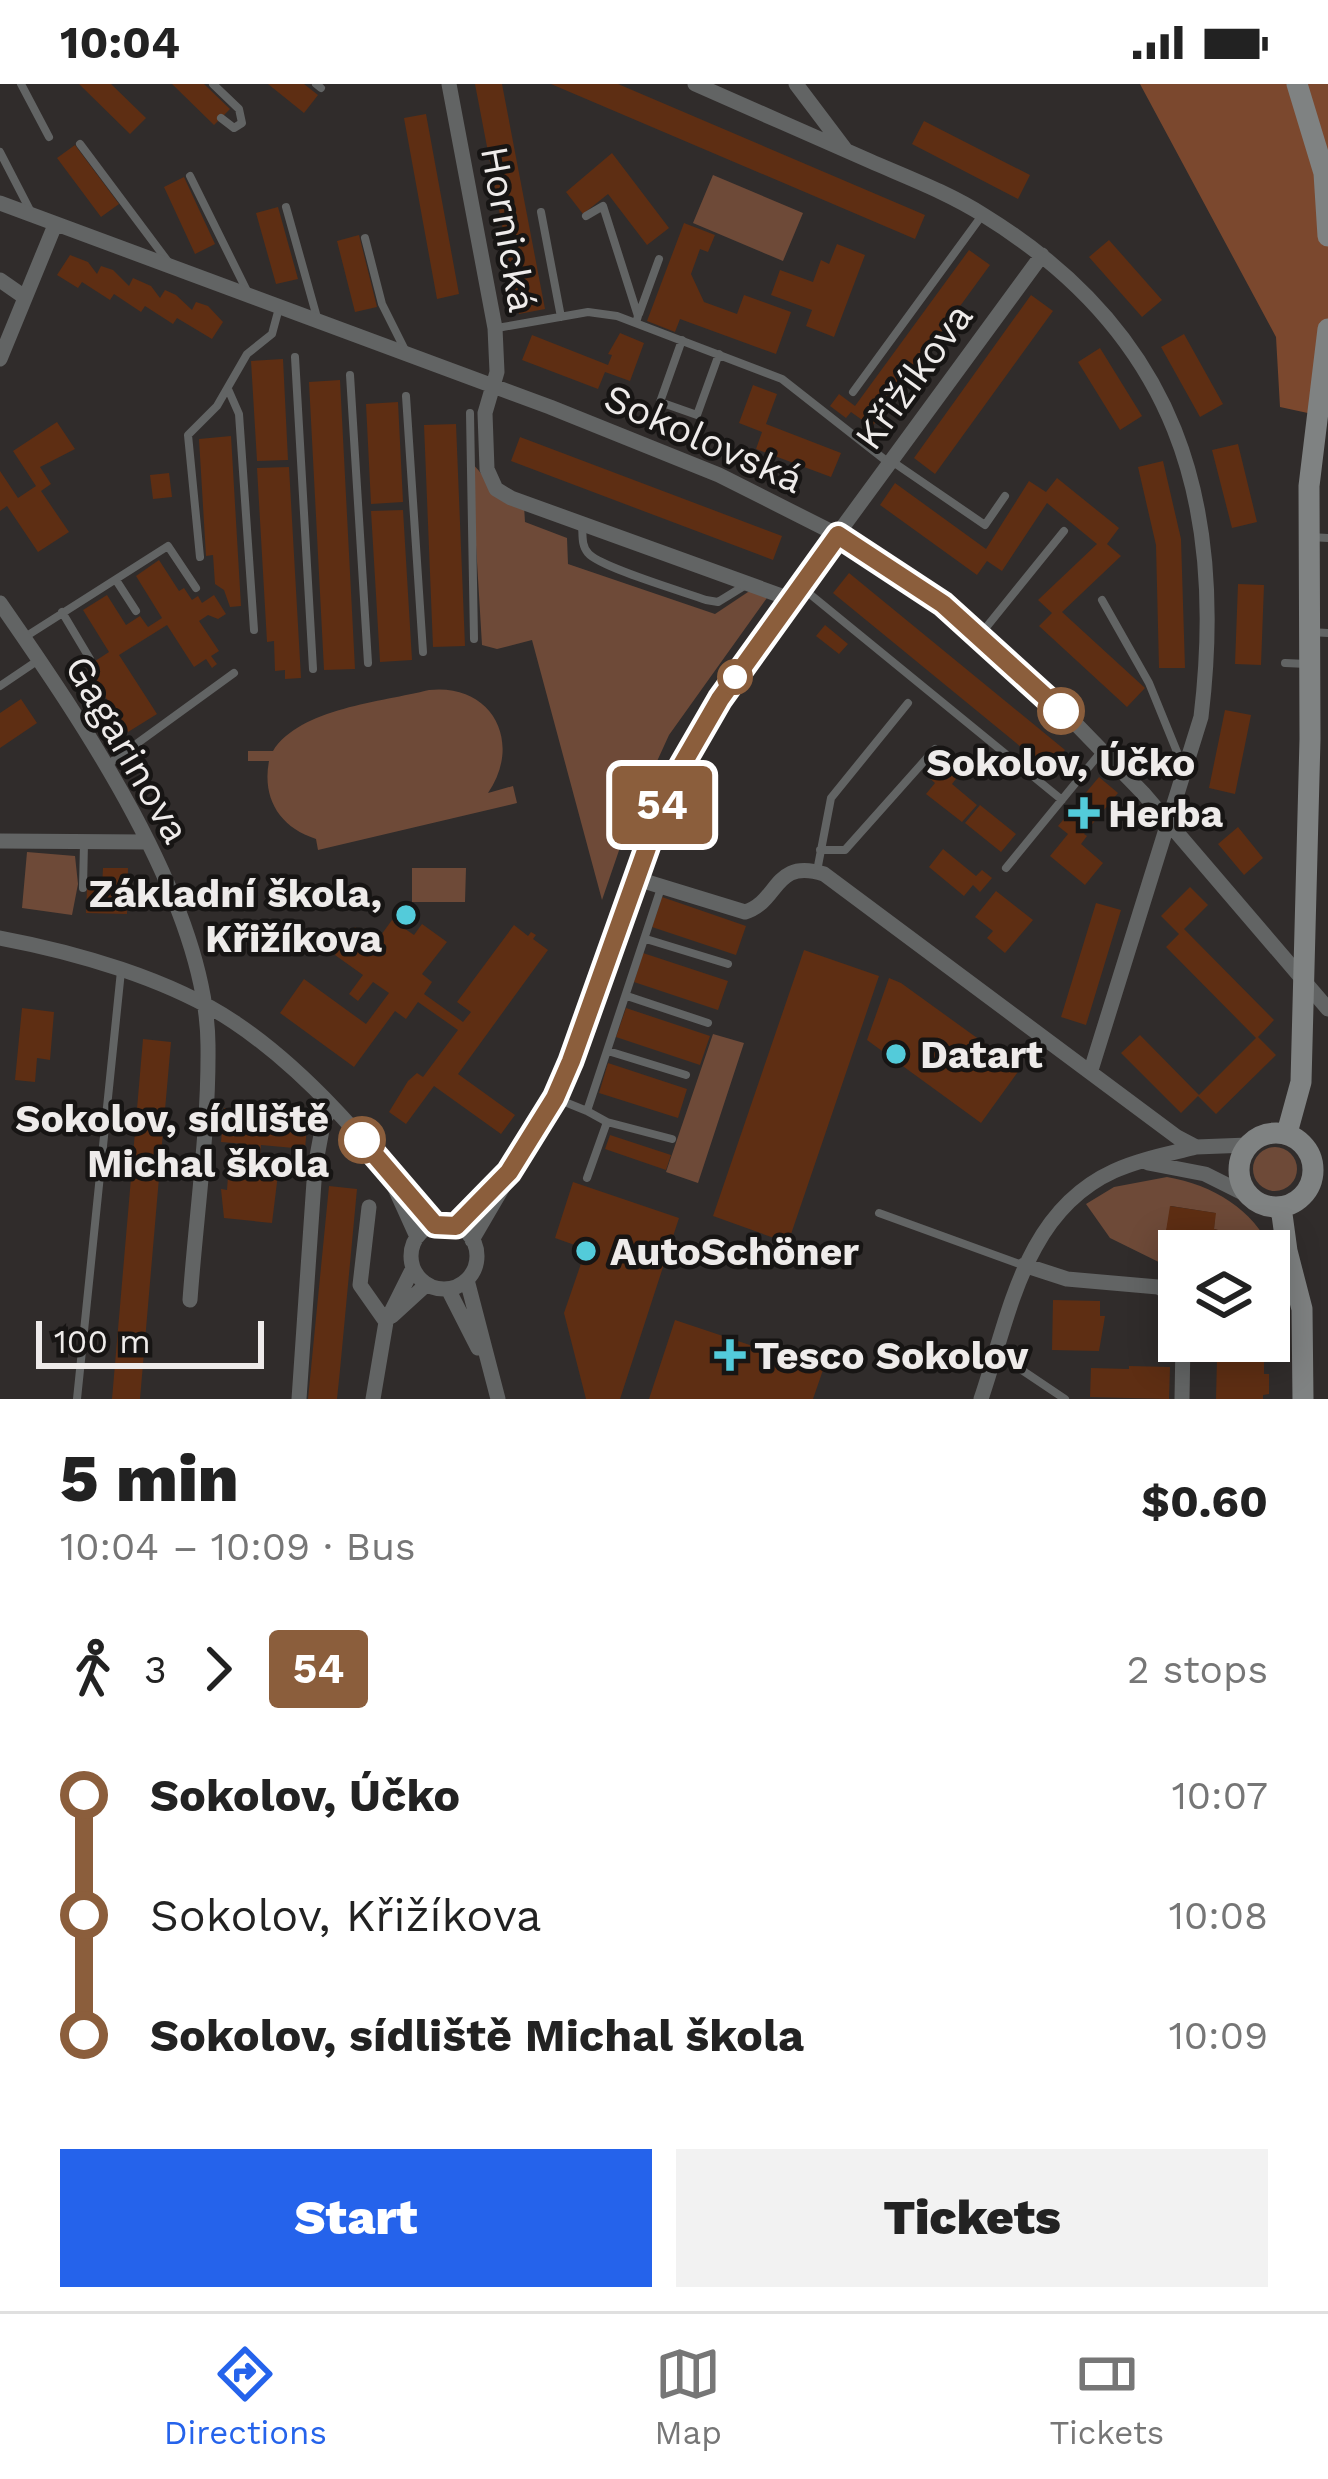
<!DOCTYPE html>
<html lang="en">
<head>
<meta charset="utf-8">
<style>
  body { margin:0; font-family:"Work Sans",sans-serif; background:#f2f2f2; color:#222; height:100vh; display:flex; flex-direction:column; font-size:45px; white-space:nowrap }
  * { box-sizing:border-box; margin:0 }
  p { font-size:39px; color:#767676 }
  .icon { flex:none; width:66px; height:66px; fill:none; stroke:currentColor; stroke-width:2; stroke-linecap:round; stroke-linejoin:round }
  .map { position:relative; height:1315px; overflow:hidden }
  .side { display:flex; flex-direction:column; background:#fff; flex:1 }
  .side>* { flex:none }
  .badge { padding:0 24px; border-radius:9px; font-size:42px; line-height:78px }
  .controls { position:absolute; left:1158px; top:1146px; display:grid; gap:24px }
  .controls a { display:grid; place-items:center; width:132px; height:132px; border-radius:0px; background:#fff; box-shadow:0 6px 30px #0003; font-size:60px }
  .scale { position:absolute; left:36px; bottom:30px; width:228px; box-sizing:border-box; padding-left:12px; border:6px solid #eeebea; border-top:0; font-size:33px; line-height:42px; white-space:nowrap; color:#eeebea; -webkit-text-stroke:9px #171514; paint-order:stroke }
  .map>.badge { position:absolute; translate:-50% -50%; box-shadow:0 0 0 6px #fff }
  .legs { display:flex; align-items:center; gap:18px; height:132px; padding:0 60px; font-size:39px }
  .legs p { margin-inline-start:auto }
  .summary { display:flex; align-items:center; justify-content:space-between; height:204px; padding:0 60px }
  h1 { font-size:66px; font-weight:800; line-height:90px }
  .action { display:flex; gap:24px; margin-top:auto; padding:24px 60px }
  .action a { flex:1; height:138px; border-radius:0px; background:#2563eb; color:#fff; font-size:48px; font-weight:800; line-height:138px; text-align:center }
  .action a+a { background:#f2f2f2; color:#222 }
  ul { padding:0 60px; list-style:none }
  li { display:flex; align-items:center; gap:42px; height:120px; font-size:45px }
  li i { display:grid; place-items:center; width:18px; height:100%; margin:0 15px; background:currentColor }
  li i::after { content:''; width:30px; height:30px; margin:-15px; border:9px solid; border-radius:50%; background:#fff }
  li p { margin-inline-start:auto }
  li:first-child i { background:linear-gradient(#0000 50%,currentColor 0) }
  li:last-child i { background:linear-gradient(currentColor 50%,#0000 0) }
  .status { display:flex; justify-content:space-between; align-items:center; height:84px; padding:0 60px; background:#fff; direction:ltr }
  .status svg { height:33px; fill:currentColor }
  .tabs { display:flex; justify-content:space-around; align-items:center; height:168px; border-top:3px solid #e0e0e0; background:#fff; font-size:33px; color:#767676 }
  .tabs a { display:grid; justify-items:center; gap:6px }
  .tabs .current { color:#2563eb }
  .map>svg:first-child { display:block }
</style>
</head>
<body>
<div class="status"><b>10:04</b><svg viewBox="0 0 49 12"><path d="M0 12V9h3v3zM5 12V6h3v6zM10 12V3h3v9zM15 12V0h3v12zM26 1h20v11H26zM47 4h2v5h-2z"/></svg></div>
<div class="map">
<svg width="1328" height="1315" viewBox="0 0 1328 1315">
  <rect width="100%" height="100%" fill="#302c2b"/>
  <!-- green -->
  <path fill="#6e4a38" d="M713,91L803,129L783,177L693,139Z
    M471,378L488,397L524,422L525,438L567,454L568,480L715,530L754,504L769,511L669,651L627,743L602,816L532,556L497,565L482,561Z
    M429,606C492,599 523,658 488,709L513,702L517,719L318,766L316,755C279,743 262,714 269,677H248V667H273C300,624 382,618 429,606Z
    M27,768L75,772L78,800L72,831L22,824Z
    M412,784H466L465,818H412Z
    M713,950L744,959L698,1099L666,1088Z
    M1253 1085a22 22 0 1 1 44 0a22 22 0 1 1-44 0Z
    M1167,1093C1219,1102 1264,1132 1278,1184L1269,1185V1167H1220L1218,1146L1214,1145L1215,1129L1171,1122L1162,1171L1179,1174V1188L1110,1154L1086,1120L1114,1103Z"/>
  <!-- forest -->
  <path fill="#7b482e" d="M1140,0H1328V245L1317,331L1280,323L1276,253Z"/>
  <!-- building -->
  <path fill="#5e2e13" d="M79,0H111L146,34L130,50Z
    M172,0H204L230,25L214,41Z
    M268,0H304L318,11L304,29Z
    M475,0H502L545,225L519,230Z
    M551,0H618L925,131L915,155Z
    M426,30L459,210L437,215L404,34Z
    M924,37L1030,91L1018,115L912,60Z
    M75,61L119,120L101,133L57,74Z
    M612,69L669,144L647,161L608,110L583,130L566,108Z
    M184,93L215,160L195,170L164,103Z
    M278,123L298,195L276,200L256,129Z
    M684,139L715,151L708,168L700,165L691,190L704,218L737,230L744,211L791,228L776,270L680,235L675,248L647,237Z
    M359,151L377,223L355,228L337,157Z
    M1109,156L1162,216L1142,233L1089,173Z
    M837,160L865,171L834,253L806,242L812,226L771,211L780,186L813,198L821,176L829,180Z
    M969,166L990,181L872,343L851,328L846,334L830,322L839,310L855,322Z
    M70,171L88,178L97,190L101,182L113,186L129,202L133,194L151,202L160,214L165,206L176,211L192,226L196,218L208,222L223,238L212,255L177,234L173,240L145,222L141,228L114,210L110,216L82,198L78,204L57,191Z
    M1031,211L1053,227L935,390L914,374Z
    M620,249L644,259L630,297L605,288L598,305L522,276L532,251L608,281L612,271L608,270Z
    M1184,250L1223,320L1200,333L1161,263Z
    M1100,264L1142,332L1120,346L1078,278Z
    M283,275L288,376L257,377L251,277Z
    M340,296L355,585L324,586L309,298Z
    M753,301L777,310L766,340L841,369L831,393L756,365L762,348L739,339Z
    M398,318L403,418L371,420L366,320Z
    M57,338L75,365L40,383L51,400L41,407L69,448L38,468L7,422L0,427V387L18,414L36,402L13,367Z
    M456,340L465,562L433,563L424,341Z
    M231,352L241,522L230,523L224,506L215,500L213,471L206,472L199,355Z
    M520,353L782,452L773,476L511,377Z
    M1238,360L1257,438L1232,444L1212,366Z
    M1163,377L1181,455L1185,584H1159L1156,461L1138,383Z
    M289,383L301,594L285,595V586L275,587L274,557L267,558L257,384Z
    M169,389L172,413L153,415L150,391Z
    M1057,394L1119,444L1107,460L1121,472L1062,528L1145,604L1127,623L1039,542L1052,529L1038,516L1097,460L1047,419L1002,487L987,477L977,491L880,421L895,399L986,465L1029,397L1046,408Z
    M403,426L412,576L380,578L371,427Z
    M159,476L179,507L184,504L192,516L198,512L202,519L214,511L226,530L218,535L208,531L199,537L219,567L211,572L217,580L212,584L206,575L194,583L167,541L119,571L157,630L128,648L86,583L109,568L83,526L107,511L126,541L140,532L148,543L162,534L136,492Z
    M849,489L1065,666L1049,686L833,509Z
    M1238,500L1264,501L1261,581L1235,580Z
    M825,541L848,560L839,570L816,552Z
    M21,615L37,639L0,664V629Z
    M1225,626L1251,631L1235,710L1209,704Z
    M937,679L946,686L952,679L962,687L952,700L977,721L962,738L926,710L935,699L927,692Z
    M1099,693L1118,709L1084,750L1087,752L1081,760L1103,779L1085,801L1050,772L1068,750L1058,742Z
    M980,721L1016,750L1001,768L965,739Z
    M1238,743L1263,774L1244,791L1218,760Z
    M943,765L976,792L982,786L992,794L980,808L973,801L964,812L929,783Z
    M103,784H128L127,830L86,829L87,804H102Z
    M1190,803L1208,821L1184,845L1274,936L1258,953L1276,971L1216,1030L1198,1012L1256,954L1166,863L1179,850L1161,832Z
    M996,807L1033,836L1005,869L987,854L993,847L975,833Z
    M662,813L746,842L736,871L652,843Z
    M1096,819L1121,826L1086,941L1061,933Z
    M392,836L414,851L422,840L447,858L422,890L432,898L424,910L463,938L471,928L457,918L514,841L528,852L531,848L536,851L533,855L548,866L458,990L515,1031L501,1050L434,1002L406,1040L389,1028L408,997L417,989L423,993L458,946L418,918L406,935L395,927L354,983L280,929L304,895L366,940L389,909L373,898L358,917L349,910L363,891L335,871L355,843L376,858Z
    M804,866L879,892L788,1159L713,1132Z
    M643,869L728,897L718,926L634,898Z
    M889,894L901,899L1020,985L981,1039L867,956Z
    M22,924L54,928L50,976L37,974L35,998L15,996Z
    M626,924L710,952L700,981L616,953Z
    M1140,951L1199,1011L1181,1029L1121,969Z
    M143,955L171,958L160,1082L140,1315H112Z
    M608,979L687,1005L678,1034L599,1009Z
    M224,1024L308,1031L305,1065L261,1061L259,1081L279,1082L272,1139L224,1134L221,1105L227,1106L229,1078L242,1079L246,1060L221,1058Z
    M610,1051L671,1071L666,1086L605,1065Z
    M573,1098L679,1134L620,1315H586L564,1229L586,1165L555,1154Z
    M329,1102L357,1105L340,1286L337,1315H308Z
    M1170,1122L1216,1129L1214,1145L1218,1146L1220,1165L1179,1167V1174L1162,1172Z
    M1053,1216L1100,1217V1232H1105L1099,1267L1052,1266Z
    M675,1236L783,1272L787,1263L804,1270L802,1279L823,1286L813,1315H649Z
    M1217,1274L1264,1275V1290H1269V1310L1263,1311V1315H1216Z
    M1129,1282L1170,1283L1169,1315L1090,1313L1091,1284L1129,1285Z"/>
  <g fill="none" stroke-linecap="round" stroke-linejoin="round">
    <!-- lane -->
    <path stroke="#626464" stroke-width="8" d="M21,0L49,53
      M213,0L239,25L242,39L234,44L221,34
      M316,0L321,4
      M80,60L169,179
      M0,68L32,130
      M190,92L248,209
      M286,123L318,237
      M541,128L561,233
      M586,132L603,122L638,232L636,239
      M365,154L382,220L406,268
      M639,230L659,175
      M497,244L588,228L617,232L782,295L889,379
      M682,256L660,318L697,331L719,270
      M295,273L313,585
      M350,291L368,579
      M228,305L239,330L254,546
      M853,308L983,130
      M406,312L423,568
      M470,329L474,555
      M893,378L985,441L1005,412
      M582,441C583,451 581,461 588,469C599,483 684,508 706,516L718,518L744,502
      M1310,453L1328,454
      M200,473L188,351L217,322L247,270L272,250L279,224
      M116,496L136,527
      M800,502L1062,716
      M1102,516L1149,599L1184,685
      M62,528L90,575
      M1310,548L1328,549
      M980,551L1064,447
      M25,553L168,462L196,504
      M1285,579L1307,580
      M0,602L37,577
      M106,682L234,589
      M820,766H845L935,665
      M1006,784L1101,668
      M817,787L831,714L908,619
      M83,804L84,759
      M646,855L728,880
      M627,912L708,939
      M608,967L686,991
      M555,1014L587,1027
      M607,1038L672,1055
      M587,1094L607,1038L587,1027L661,804
      M879,1129L1022,1181
      M998,1270L1065,1315
      M77,1315L121,887"/>
    <!-- street -->
    <path stroke="#626464" stroke-width="15" d="M449,0L495,244L497,288L485,329L487,385L496,405L511,414L790,515
      M695,0C753,26 812,51 870,77C909,94 949,109 985,132C1176,250 1227,417 1201,633L1091,986
      M796,0L845,65
      M0,119L550,323L719,391L838,451L943,520L1075,639L1143,709L1328,925
      M0,196L23,212
      M0,275L55,141
      M0,519C80,634 207,819 208,961C209,1045 196,1132 190,1216
      M0,757L146,758
      M634,794L745,828C780,817 773,774 824,790L1177,1053L1196,1063L1248,1061
      M0,854C75,868 170,895 234,938C312,990 375,1069 435,1141
      M1148,1079L1205,1090L1249,1112
      M393,1100L417,1153
      M369,1123L360,1201L386,1238
      M411 1172a33 33 0 1 1 66 0a33 33 0 1 1-66 0Z
      M456,1142L495,1103
      M472,1156L555,1014L586,940L634,794L668,705L701,644L790,515L1042,171
      M1024,1181L1067,1195L1158,1203L1168,1208L1179,1224
      M467,1196L498,1315
      M448,1205L478,1264
      M392,1232L427,1200
      M299,1315L315,1083L324,1035L332,1025
      M373,1315L386,1238L413,1184
      M981,1315C1010,1230 1024,1128 1114,1087C1140,1075 1169,1070 1196,1063
      M1182,1315L1183,1257"/>
    <!-- secondary -->
    <path stroke="#7f8282" stroke-width="21" d="M1297,0L1324,89L1328,152
      M1239 1086a37 37 0 1 1 74 0a37 37 0 1 1-74 0Z
      M1287,1049L1301,998L1310,655L1309,402L1328,245
      M1281,1123L1287,1167L1302,1225L1303,1315"/>
  </g>
  <g fill="none" stroke-linecap="round" stroke-linejoin="round">
    <!-- line-1 casing -->
    <g stroke="#fff" stroke-width="27">
      <path id="line-1" d="M362,1056L435,1141L456,1142L509,1088L555,1014L571,977L668,705L720,615L838,451L943,520L1061,627"/>
    </g>
    <!-- line-1 -->
    <use href="#line-1" stroke="#8b5e3c" stroke-width="18"/>
  </g>
  <!-- markers -->
  <g fill="#fff" stroke="#8b5e3c" stroke-width="6">
    <circle cx="735" cy="593" r="15"/>
    <circle cx="1061" cy="627" r="21"/>
    <circle cx="362" cy="1056" r="21"/>
  </g>
  <g fill="#53cbda" stroke="#171514" stroke-width="4.5">
    <path d="M1078 711h12v12h12v12h-12v12h-12v-12h-12v-12h12z"/>
    <circle cx="406" cy="831" r="12"/>
    <circle cx="896" cy="970" r="12"/>
    <circle cx="586" cy="1167" r="12"/>
    <path d="M724 1253h12v12h12v12h-12v12h-12v-12h-12v-12h12z"/>
  </g>
  <g text-anchor="middle" stroke-width="9" stroke-linejoin="round" paint-order="stroke">
    <!-- street labels -->
    <g font-size="39" fill="#eeebea" stroke="#171514">
      <text transform="translate(509 145) rotate(80)" y="14">Hornická</text>
      <text transform="translate(913 292) rotate(-54)" y="14">Křižíkova</text>
      <text transform="translate(704 354) rotate(24)" y="14">Sokolovská</text>
      <text transform="translate(128 665) rotate(60)" y="14">Gagarinova</text>
    </g>
    <!-- stop labels -->
    <g font-size="39" font-weight="bold" fill="#eeebea" stroke="#171514">
      <text x="1061" y="692">Sokolov, Účko</text>
      <text x="329" y="1048" text-anchor="end">Sokolov, sídliště<tspan x="329" dy="45">Michal škola</tspan></text>
    </g>
    <!-- poi labels -->
    <g font-size="39" font-weight="bold" fill="#eeebea" stroke="#171514" text-anchor="start">
      <text x="1108" y="743">Herba</text>
      <text x="382" y="823" text-anchor="end">Základní škola,<tspan x="382" dy="45">Křižíkova</tspan></text>
      <text x="920" y="984">Datart</text>
      <text x="610" y="1181">AutoSchöner</text>
      <text x="754" y="1285">Tesco Sokolov</text>
    </g>
  </g>
</svg>
<div class="controls">
<a><svg class="icon" aria-label="layers" viewBox="0 0 24 24"><path d="M12 4l9 5-9 5-9-5zM3 14l9 5 9-5"/></svg></a>
</div>
<div class="scale">100 m</div>
<b class="badge" style="left:662px;top:721px;background:#8b5e3c;color:#fff">54</b>
</div>
<section class="side">
<div class="summary"><div><h1>5 min</h1><p>10:04 – 10:09 · Bus</p></div><b>$0.60</b></div>
<div class="legs"><svg class="icon" aria-label="walk" viewBox="0 0 24 24"><circle cx="13" cy="4" r="2"/><path d="M13 8l-2 6 4 7M11 14l-3 7M7 12l3-4h3l4 4"/></svg>3<svg class="icon" aria-label="forward" viewBox="0 0 24 24"><path d="M9 5l7 7-7 7"/></svg><b class="badge" style="background:#8b5e3c;color:#fff">54</b><p>2 stops</p></div>
<ul>
<li><i style="color:#8b5e3c"></i><b>Sokolov, Účko</b><p>10:07</p></li>
<li><i style="color:#8b5e3c"></i><span>Sokolov, Křižíkova</span><p>10:08</p></li>
<li><i style="color:#8b5e3c"></i><b>Sokolov, sídliště Michal škola</b><p>10:09</p></li>
</ul>
<div class="action"><a>Start</a><a>Tickets</a></div>
</section>
<nav class="tabs">
<a class="current"><svg class="icon" aria-label="directions" viewBox="0 0 24 24"><path d="M12 3l9 9-9 9-9-9zM9 14v-3h6M13 9l2 2-2 2"/></svg>Directions</a>
<a><svg class="icon" aria-label="map" viewBox="0 0 24 24"><path d="M3 6l6-2 6 2 6-2v14l-6 2-6-2-6 2zM9 4v14M15 6v14"/></svg>Map</a>
<a><svg class="icon" aria-label="tickets" viewBox="0 0 24 24"><path d="M3 7h18v10H3zM15 7v10"/></svg>Tickets</a>
</nav>
</body>
</html>
